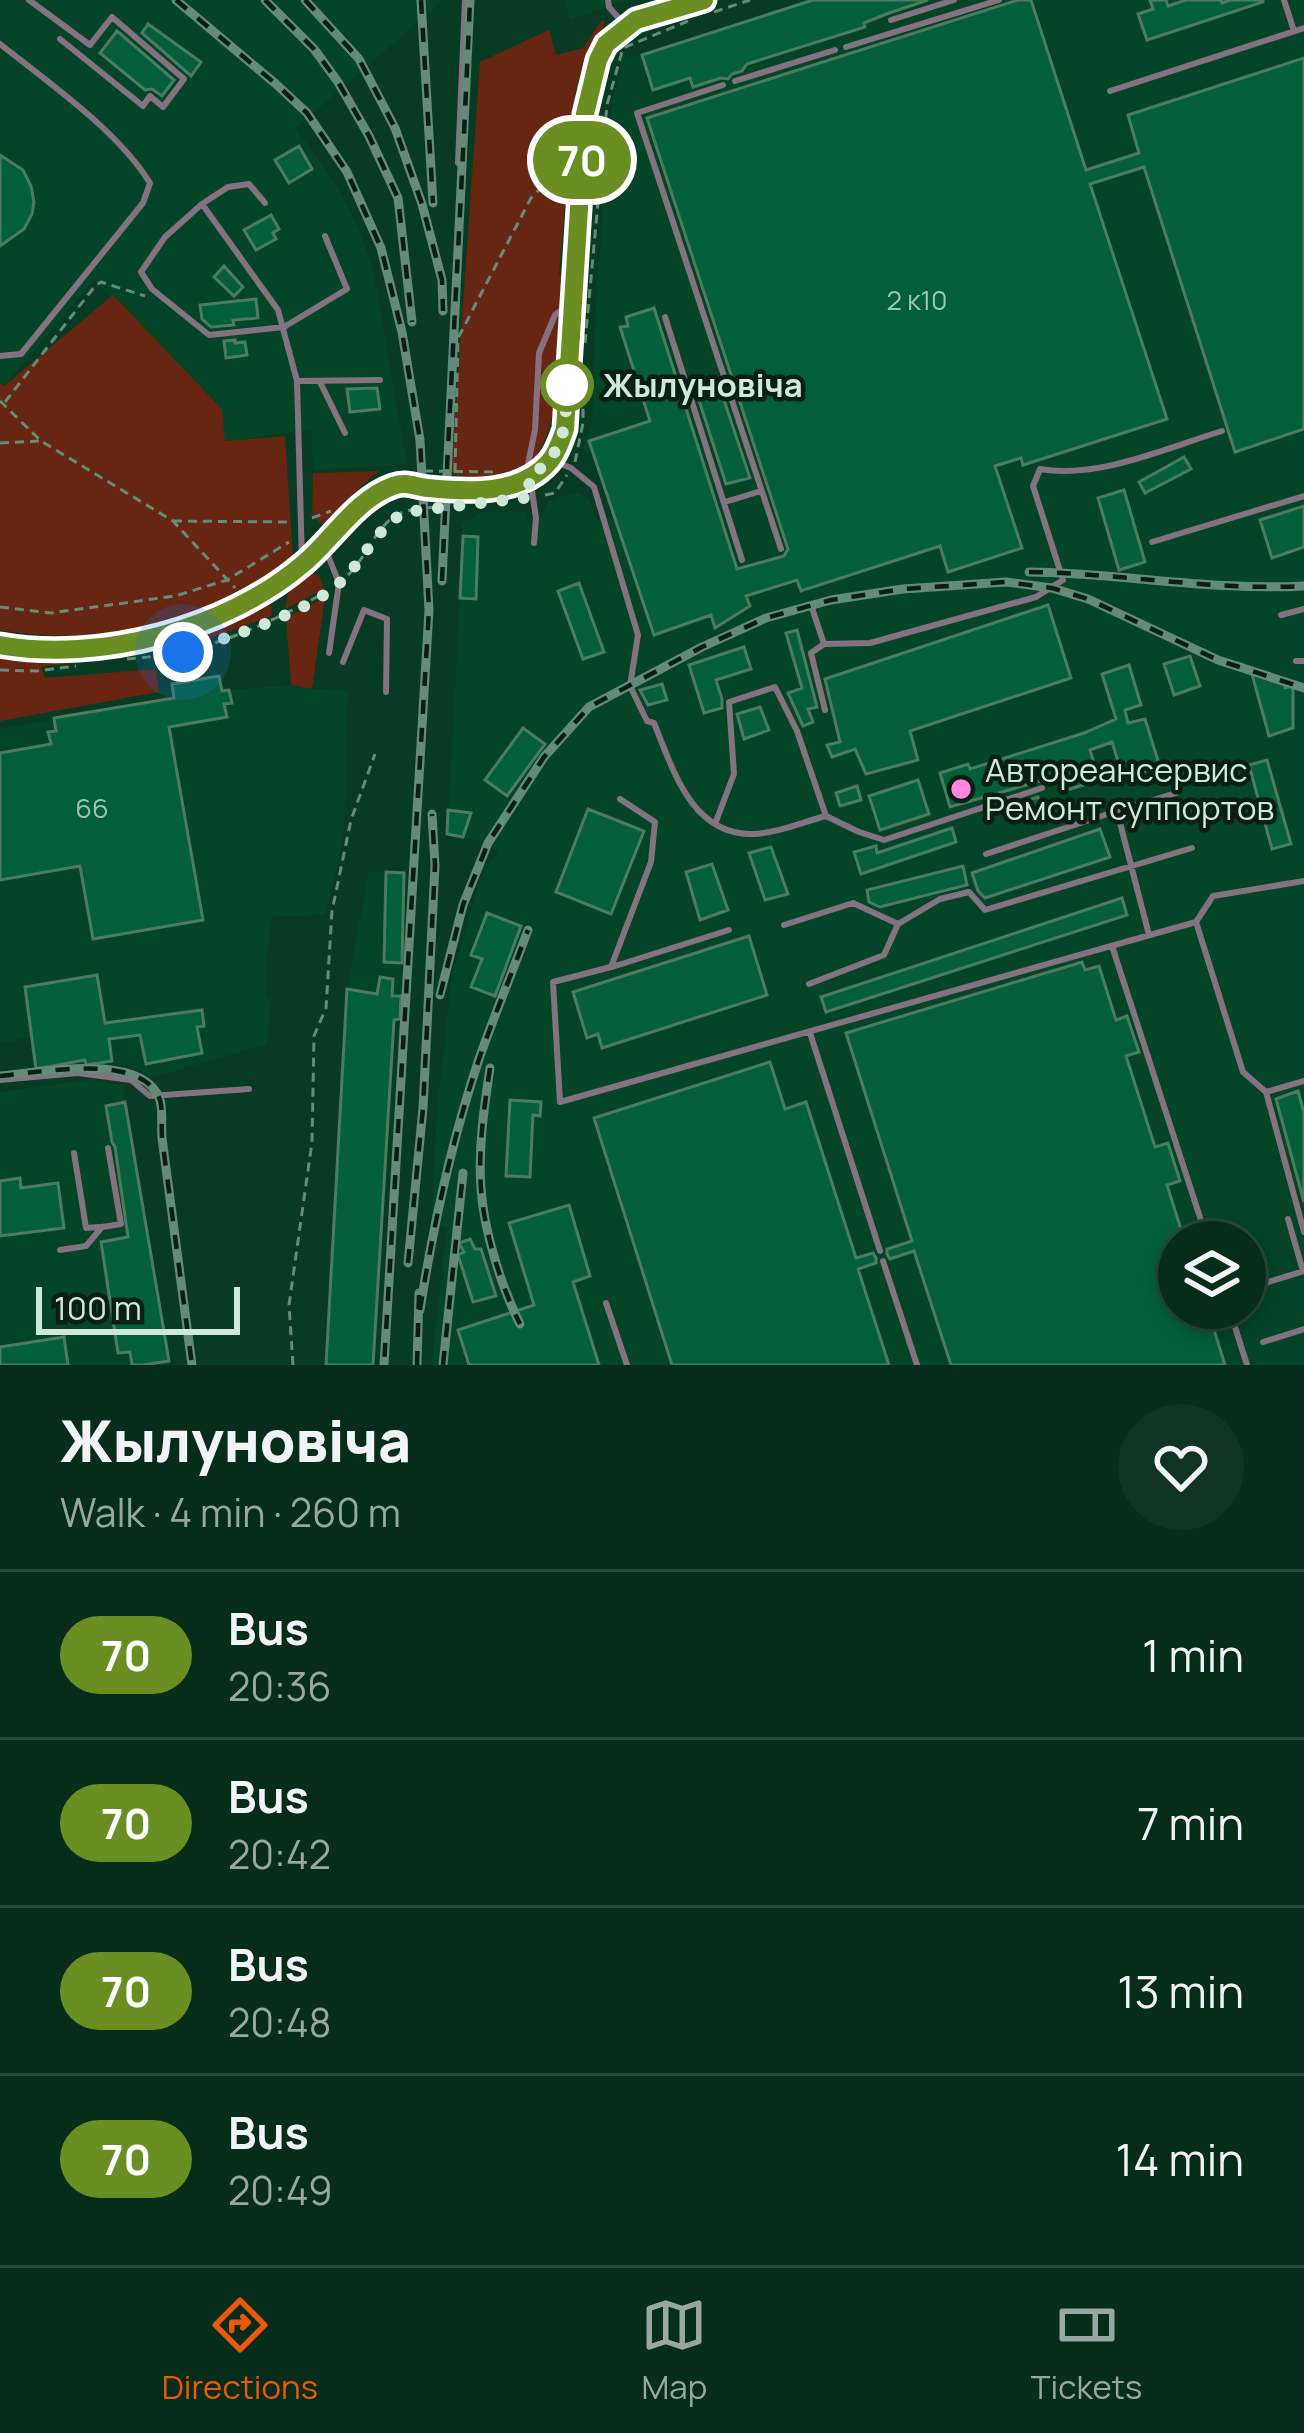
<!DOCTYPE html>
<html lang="en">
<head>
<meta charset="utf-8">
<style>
  body { margin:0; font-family:Manrope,sans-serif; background:#0f3423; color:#f1f3f6; height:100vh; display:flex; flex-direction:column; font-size:45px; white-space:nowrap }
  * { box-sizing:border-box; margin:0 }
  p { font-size:39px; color:#98a7a2 }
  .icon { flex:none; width:66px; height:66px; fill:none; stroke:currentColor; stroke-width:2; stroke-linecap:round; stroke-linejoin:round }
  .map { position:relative; height:1365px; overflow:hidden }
  .drawer { display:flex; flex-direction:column; background:#062c1a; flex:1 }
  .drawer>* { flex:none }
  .badge { padding:0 24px; border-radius:39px; font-size:42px; line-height:78px }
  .controls { position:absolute; left:1158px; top:1221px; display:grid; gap:24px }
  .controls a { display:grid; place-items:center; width:108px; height:108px; border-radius:50%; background:#062c1a; box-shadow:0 6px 18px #0003,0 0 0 3px #274839; font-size:60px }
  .scale { position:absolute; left:36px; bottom:30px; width:204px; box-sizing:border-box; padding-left:12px; border:6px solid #cfe8d8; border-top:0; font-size:33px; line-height:42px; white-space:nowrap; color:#cfe8d8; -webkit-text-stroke:9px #0a1e13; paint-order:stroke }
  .you { position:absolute; width:60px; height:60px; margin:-30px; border:9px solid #fff; border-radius:50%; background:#1a73e8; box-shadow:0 0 0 18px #1a73e833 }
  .map>.badge { position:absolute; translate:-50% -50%; box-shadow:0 0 0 6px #fff }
  .round { display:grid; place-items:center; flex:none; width:126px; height:126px; border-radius:63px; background:#0f3423 }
  .headline { display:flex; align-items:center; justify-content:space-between; height:204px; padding:0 60px }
  h1 { font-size:57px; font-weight:800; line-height:90px }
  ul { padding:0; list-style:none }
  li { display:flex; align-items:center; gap:36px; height:168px; padding:0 60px; border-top:3px solid #274839 }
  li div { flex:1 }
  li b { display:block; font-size:45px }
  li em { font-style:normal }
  li .badge { min-width:132px; font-weight:700; text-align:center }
  .tabs { display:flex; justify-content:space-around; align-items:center; height:168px; border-top:3px solid #274839; background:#062c1a; font-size:33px; color:#98a7a2 }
  .tabs a { display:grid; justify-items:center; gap:6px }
  .tabs .current { color:#ea580c }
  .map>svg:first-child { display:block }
</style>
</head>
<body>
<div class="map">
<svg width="1304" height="1365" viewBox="0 0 1304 1365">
  <rect width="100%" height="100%" fill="#083b23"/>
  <!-- built -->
  <path fill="#044427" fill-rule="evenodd" d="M0,0H443L296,128L338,189L358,227L373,269L407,464L313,470L311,430L225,441L221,409L94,280L4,386L0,383Z
    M564,0H629L570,20Z
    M813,0H1304V1365H431L447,1228L431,1224L437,1110L452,976L480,881L498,850L488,843L447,834L460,598L462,523L484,512L526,511L527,518L542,517L547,502L576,492L589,499L596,521L614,515L593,453L587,454L584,447L592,423L596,300L612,103L623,57L642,55ZM1179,1242H1245V1308H1179Z
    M291,685L312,689L348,690L344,830L326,915L272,917L265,967L267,998L271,999L267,1044L152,1078L133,1067L112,1061L86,1065L73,1063L36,1070L29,1037L0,1044V729L229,690Z
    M369,872L404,873L400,1019L394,1021L373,1365H326L347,989Z
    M90,1080L123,1086L170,1365H0V1092Z"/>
  <!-- green -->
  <path fill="#662612" d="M605,20L601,37L583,64L575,94L559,273L566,289C562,331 563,457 517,474C496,482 473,477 451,474L480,62L549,30L556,55L583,48L601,21Z
    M113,295L222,409L225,441L285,436L293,557C283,565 274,574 263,581C251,590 235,595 221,601C149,632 77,644 0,630V383L4,386Z
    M379,471L360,487L333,522L322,524L312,515L313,473Z
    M313,573L319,576L324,589L285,609L289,589Z
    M325,597L312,689L291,685L286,618Z
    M263,602L271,606L272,616L181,648L41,667L45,678L156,669L159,692L0,721V652L178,638Z"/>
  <!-- building -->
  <path fill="#035f39" stroke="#4c7b5f" stroke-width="3" d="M813,0H928L889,13L864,23L865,27L747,64L742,71L732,74L728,79L721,78L693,87L690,78L653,90L642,55Z
    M1018,0H1031L1086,170L1139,153L1128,115L1304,58V429L1235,452L1144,167L1090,184L1167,419L1023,465L1021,458L995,466L1022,548L948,572L940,546L801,591L797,580L746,596L750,606L715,628L711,615L654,635L589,441L650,421L620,327L628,326L626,317L654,308L737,569L784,556L788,549L647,118Z
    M1150,0H1166L1168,6L1186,0H1221L1222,3L1230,0H1263V2L1147,40L1138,14L1153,9Z
    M148,24L201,62L191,76L142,33Z
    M117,31L174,80L162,96L152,89L145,90L100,53Z
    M299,146L312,169L289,183L275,160Z
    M0,155L23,170L31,186L34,202L32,214L24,229L0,246Z
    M271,215L279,229L273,233L276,239L256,250L244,230Z
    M224,266L243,287L234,296L214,277Z
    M256,299L258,318L233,320L234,325L211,327L202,319L200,305Z
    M235,340V343L245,342L247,355L226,358L224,341Z
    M718,382L750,478L726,484L696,391Z
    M377,388L380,409L350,412L347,389Z
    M1184,457L1191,469L1145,493L1139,482Z
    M1124,490L1145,562L1119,570L1098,498Z
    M1304,506V547L1272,558L1260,520Z
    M463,536L478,537L476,599L460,598Z
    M579,583L604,652L583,659L558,591Z
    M1048,605L1071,678L910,731L918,760L866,774L855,749L832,757L827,745L840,742L825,679Z
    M797,630L817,707L808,709L813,722L803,726L788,693L802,688L786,633Z
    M744,647L751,669L716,680L722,699V708L704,713L689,665Z
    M1190,656L1200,686L1174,695L1164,664Z
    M1129,665L1141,705L1125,710L1128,723L1145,719L1160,767L1142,772L1140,766L1121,771L1112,742L1090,750L1099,780L1061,792L1058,780L1047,783L1040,781L950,807L940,773L968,764L970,769L1084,733L1116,719L1102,674Z
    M1252,674L1284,682L1285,688L1293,686V728L1269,736Z
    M219,676L222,691L229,690L232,703L224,704L227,717L169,727L203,920L93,939L80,866L0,880V753L51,744L48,732L56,731L54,718L174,698L172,684Z
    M662,684L667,700L648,705L640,690Z
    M760,707L769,730L744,739L737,714Z
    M523,728L545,744L507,796L485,780Z
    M1267,760L1291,844L1272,849L1249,765Z
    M918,780L929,814L880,830L869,796Z
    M857,786L861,800L840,806L836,793Z
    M1038,797L1043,811L1015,819L1011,806Z
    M588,809L644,831L611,914L556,892Z
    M448,810L471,813L463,837L447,834Z
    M952,828L956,842L861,874L854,852L876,846L877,853Z
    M1100,829L1110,857L985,898L978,891L972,873Z
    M771,847L788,894L765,900L749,853Z
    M712,864L728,910L700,920L686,872Z
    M963,866L967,885L880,907L869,902L867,890Z
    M386,872L404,873L402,963L384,962Z
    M1122,898L1127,915L826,1012L821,997Z
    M487,913L521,926L495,996L471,987L482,959L471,955Z
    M749,936L767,995L602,1048L598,1034L587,1038L573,992Z
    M1082,962L1085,970L1099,966L1116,1020L1127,1016L1139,1052L1126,1056L1155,1147L1168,1143L1180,1181L1167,1185L1185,1242H1179V1308H1222L1223,1312L1210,1317L1225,1365H951L914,1251L890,1259L887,1254V1249L912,1241L846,1033Z
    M97,975L105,1023L202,1010L204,1026L197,1027L202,1053L146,1064L140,1035L109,1039L112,1061L86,1065L85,1060L36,1069L25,987Z
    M380,977L393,979L392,996H401L400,1019L394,1020L373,1365H326L347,989L377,994Z
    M770,1062L785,1109L806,1102L856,1258L873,1253L876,1258V1263L858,1269L889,1365H672L594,1118Z
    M1298,1091L1304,1113V1202L1276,1099Z
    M510,1100L541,1102L540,1116L533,1115L530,1177L506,1176Z
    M125,1102L169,1361L143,1365H132L130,1352L118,1353L101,1242L128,1237L115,1147L112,1142L106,1106Z
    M20,1178L21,1188L58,1183L64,1228L0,1236V1181Z
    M569,1205L590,1276L573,1282L599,1365H469L458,1330L534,1305L509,1223Z
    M470,1239L475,1249H481L496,1296L473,1302L458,1255L464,1252L459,1243Z
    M64,1337L68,1365H0V1347Z"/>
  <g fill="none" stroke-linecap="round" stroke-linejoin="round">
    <!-- path -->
    <path stroke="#658c77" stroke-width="3" stroke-dasharray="9 6" stroke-linecap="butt" d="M714,12L750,0
      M585,343L607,105L623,48L688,21
      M0,401L41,441L173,521L235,588
      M5,402L95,286L101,282L145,296
      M0,443L39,441
      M575,462L583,423V376
      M424,471L499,472
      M455,472L458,338L531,198L564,165
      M545,495L555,493L567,475
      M312,518L331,511
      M173,521L291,522
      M348,575C367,557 376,524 401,513C416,507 436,508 452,506
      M0,607L51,613L175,596L227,580L289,542
      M127,659C146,657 166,656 184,652C235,639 281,617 326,592
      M0,670L37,671L76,666
      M293,1365L289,1305L312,1142L314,1036L326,1008L332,911L351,820L375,754"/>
    <!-- service -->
    <path stroke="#857280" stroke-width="6" d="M29,0L90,45L112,17L184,79L163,107L150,96L143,106L60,39
      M608,0L609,7L623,23
      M1284,0L1294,31
      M891,20L954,0
      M0,44C48,82 118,131 150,183L143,203L21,354L0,356
      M846,47L999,0
      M735,81L835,50
      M723,85L637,113L781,549
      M1110,91L1304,28
      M458,163L465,0
      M265,203L249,184L228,187L202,204L278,310L297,381L302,562
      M202,204L165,237L141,272L152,289L209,335L284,327L347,289L325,236
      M665,317L742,560
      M297,381L380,380
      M320,382L345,433
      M552,460L571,468L594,487L638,635L630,686L647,721L654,723C673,769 691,835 753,834C778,833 803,822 826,816L859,832L884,840L1042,788
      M725,502L761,491
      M1152,542L1304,496
      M534,543L536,518L528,464L535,430L539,353L555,315L567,306
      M325,548L339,583L329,653
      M812,608L824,644
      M1281,615L1304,609
      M1296,661H1304
      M343,662L364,610L387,619L386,692
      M825,710L811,653L824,644L870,643L1036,597L1063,580L1033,486L1040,469C1099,479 1166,448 1222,431
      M620,799L655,822L651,862L611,967L553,982L560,1102L1196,922L1213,896L1304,881
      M1117,811L1176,793
      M715,824L734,774L729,702L775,687L797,731L826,816
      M986,854L1117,811L1149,935
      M1196,922L1243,1072L1266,1092
      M784,925L853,903L898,924L940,899L969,892L985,910L1192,848
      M1112,946L1208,1242
      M612,967L729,930
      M809,984L884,955L898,924
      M810,1033L880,1251
      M0,1080L78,1073L131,1080L150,1096L249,1089
      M1304,1081L1266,1092L1304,1232
      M74,1153L86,1228L99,1227
      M1288,1219L1303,1271
      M60,1250L86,1246L102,1227L121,1224L108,1148
      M883,1261L917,1365
      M1245,1289L1304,1271
      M606,1303L627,1365
      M1229,1308L1247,1365
      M1263,1342L1304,1329"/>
    <!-- tertiary -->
    <path stroke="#857280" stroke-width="16" d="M0,645C99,663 227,629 303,564C332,540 356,500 393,486C407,481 414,487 428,488C491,494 541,496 565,429C564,374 571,318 575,263C578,213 578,85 605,46C627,15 670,10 703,0"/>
    <!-- rail casing -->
    <g stroke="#648b77" stroke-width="9">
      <path id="rail" d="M176,0L277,85L307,113L347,172L381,248L402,332L420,440L429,610L384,1365
        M265,0L314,49L338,82L369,136L398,198L412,322
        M305,0L359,59L395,128L422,204L442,280L443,311
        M421,0L433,203
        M1029,572C1120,573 1213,591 1304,586
        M442,581C450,387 462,194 470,0
        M440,995L463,905L488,843L544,757L589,707L702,647L766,618L831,600L903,589L1006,582L1052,588L1088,599L1218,660L1304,688
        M490,1068C484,1108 478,1149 481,1189C484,1231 501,1286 520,1324
        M0,1076C38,1073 143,1051 160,1100C163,1110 161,1126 162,1138L192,1365
        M408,1263L423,1108L435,865L432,814
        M420,1310C433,1226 452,1140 479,1059C494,1016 512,973 528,930
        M417,1365L419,1293
        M443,1365L463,1173"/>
    </g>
    <!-- rail -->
    <use href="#rail" stroke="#0a1e13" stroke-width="4.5" stroke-dasharray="14" stroke-linecap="butt"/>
  </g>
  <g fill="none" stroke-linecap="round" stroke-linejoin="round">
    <!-- line casing -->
    <g stroke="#fff" stroke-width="27">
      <path id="line" d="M0,645C99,663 227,629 303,564C332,540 356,499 393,486C407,481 415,487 428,488C469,492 520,495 549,462C557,453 561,440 565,429L585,114L598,60L606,44L636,20L704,0"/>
    </g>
    <!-- line -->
    <use href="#line" stroke="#6b8e23" stroke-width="18"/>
    <!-- walk -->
    <path stroke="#cfe8d8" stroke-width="12" stroke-dasharray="0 21.6" d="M183,652C229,637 299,616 336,586C363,564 374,529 405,512L532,497L528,478C567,451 565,428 567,385"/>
  </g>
  <!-- markers -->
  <circle fill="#fff" stroke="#6b8e23" stroke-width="6" cx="567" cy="385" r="24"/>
  <circle fill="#fe86e1" stroke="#0a1e13" stroke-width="4.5" cx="961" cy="789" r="12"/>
  <g text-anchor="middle" stroke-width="9" stroke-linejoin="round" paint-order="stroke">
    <!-- number labels -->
    <g font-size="27" fill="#9cc6b0">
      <text x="917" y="310">2 к10</text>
      <text x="92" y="818">66</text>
    </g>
    <!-- stop labels -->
    <g font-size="33" font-weight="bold" fill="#cfe8d8" stroke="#0a1e13" text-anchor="start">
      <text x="603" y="397">Жылуновіча</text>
    </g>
    <!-- poi labels -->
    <g font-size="33" fill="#cfe8d8" stroke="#0a1e13" text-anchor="start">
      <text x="985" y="782">Автореансервис<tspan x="985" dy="38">Ремонт суппортов</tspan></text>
    </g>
  </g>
</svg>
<div class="controls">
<a><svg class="icon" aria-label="layers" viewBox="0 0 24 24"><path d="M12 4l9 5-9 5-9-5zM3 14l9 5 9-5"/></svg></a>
</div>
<div class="scale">100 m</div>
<div class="you" style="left:183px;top:652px"></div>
<b class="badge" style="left:582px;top:160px;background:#6b8e23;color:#fff">70</b>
</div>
<section class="drawer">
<div class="headline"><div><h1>Жылуновіча</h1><p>Walk · 4 min · 260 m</p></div><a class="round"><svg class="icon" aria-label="heart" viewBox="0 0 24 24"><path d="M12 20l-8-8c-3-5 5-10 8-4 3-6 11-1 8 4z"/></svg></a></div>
<ul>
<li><span class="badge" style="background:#6b8e23;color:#fff">70</span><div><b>Bus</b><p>20:36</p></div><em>1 min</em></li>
<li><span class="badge" style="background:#6b8e23;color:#fff">70</span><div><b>Bus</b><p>20:42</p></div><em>7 min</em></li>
<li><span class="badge" style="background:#6b8e23;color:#fff">70</span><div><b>Bus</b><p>20:48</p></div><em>13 min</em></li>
<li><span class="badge" style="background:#6b8e23;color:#fff">70</span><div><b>Bus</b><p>20:49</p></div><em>14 min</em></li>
</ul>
</section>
<nav class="tabs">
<a class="current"><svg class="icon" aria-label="directions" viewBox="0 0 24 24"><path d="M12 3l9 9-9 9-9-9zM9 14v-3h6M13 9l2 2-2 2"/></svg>Directions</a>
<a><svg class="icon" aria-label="map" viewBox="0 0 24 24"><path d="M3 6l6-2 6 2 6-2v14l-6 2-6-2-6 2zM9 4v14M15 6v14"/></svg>Map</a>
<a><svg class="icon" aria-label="tickets" viewBox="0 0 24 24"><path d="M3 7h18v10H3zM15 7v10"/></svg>Tickets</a>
</nav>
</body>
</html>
